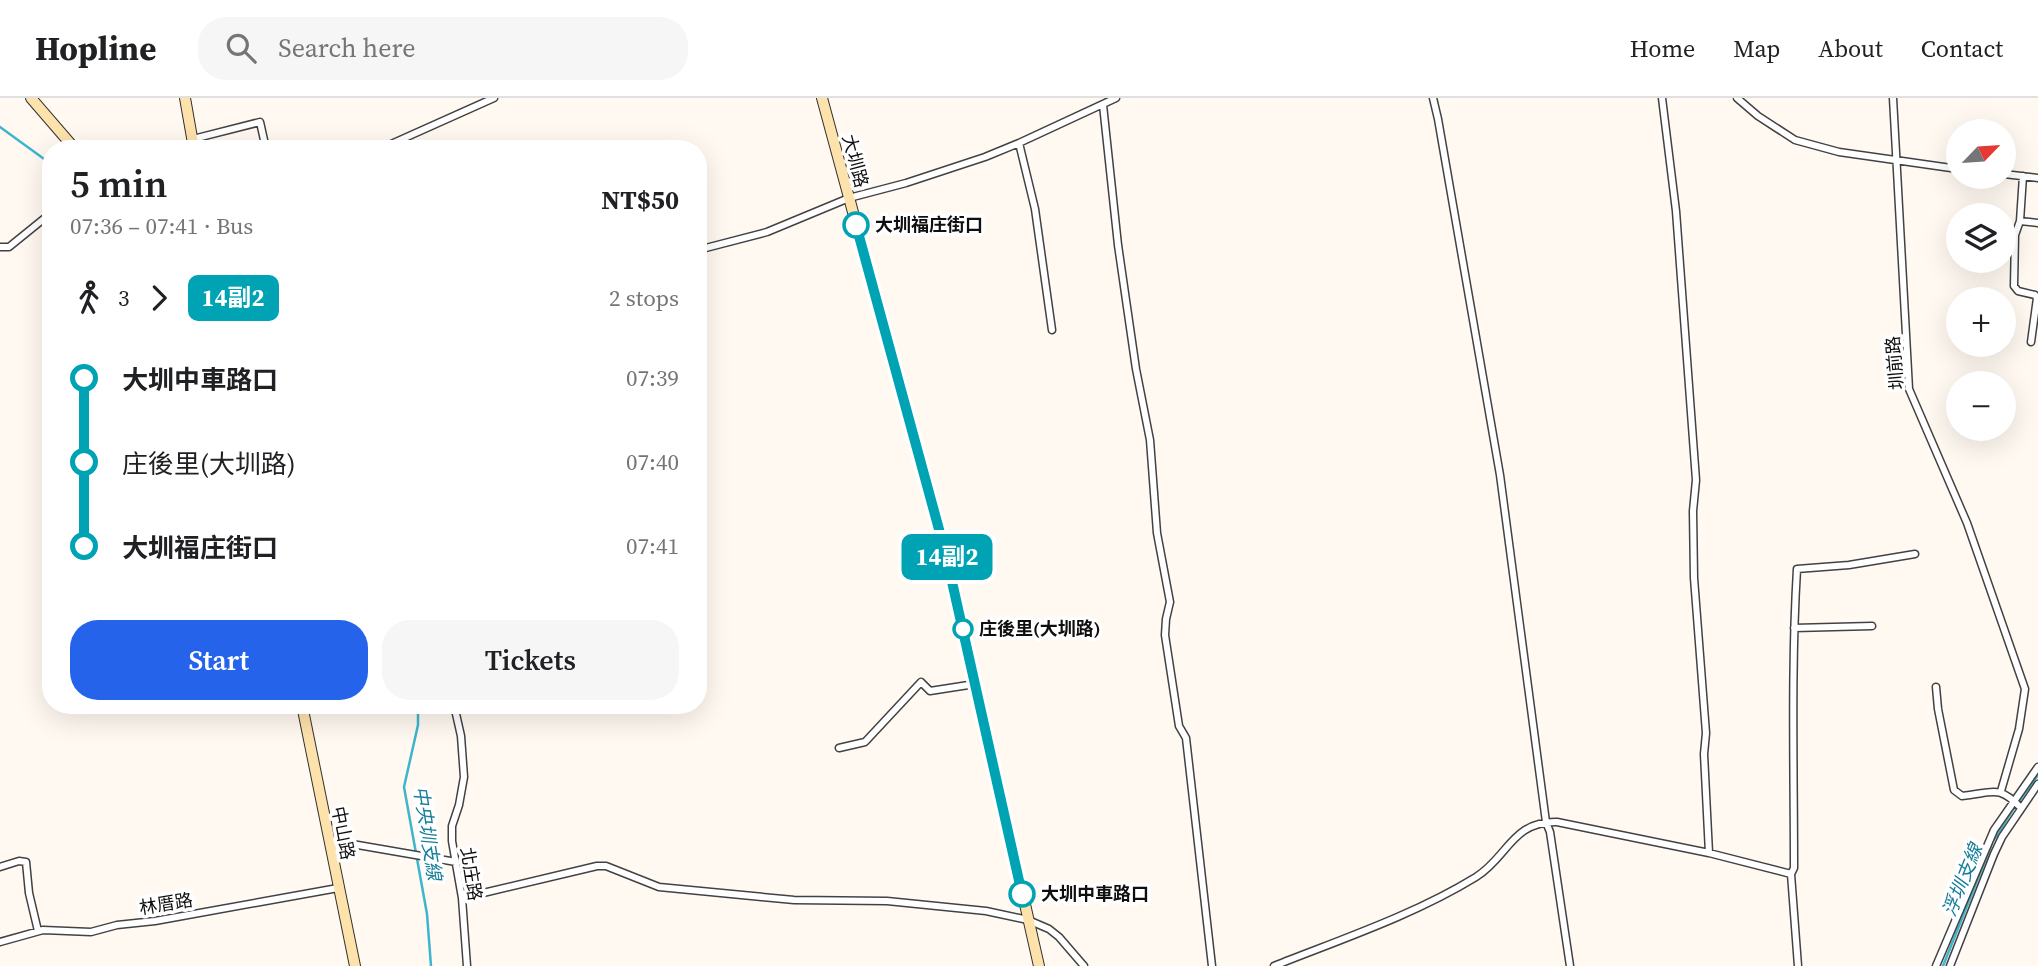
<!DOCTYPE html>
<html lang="en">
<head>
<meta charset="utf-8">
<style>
  body { margin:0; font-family:"Source Serif 4","Noto Sans TC",serif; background:#f6f6f6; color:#202124; height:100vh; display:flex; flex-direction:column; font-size:26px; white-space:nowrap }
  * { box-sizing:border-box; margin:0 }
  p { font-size:23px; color:#757577 }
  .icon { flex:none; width:38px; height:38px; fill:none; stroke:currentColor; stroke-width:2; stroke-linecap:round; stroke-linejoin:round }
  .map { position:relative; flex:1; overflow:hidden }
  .panel { position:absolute; left:42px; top:42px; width:665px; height:574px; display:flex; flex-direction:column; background:#fff; border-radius:28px; box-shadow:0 7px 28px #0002 }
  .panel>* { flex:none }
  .badge { padding:0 14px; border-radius:10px; font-size:24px; line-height:46px }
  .needle { width:46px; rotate:65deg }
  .tools { position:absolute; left:1946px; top:21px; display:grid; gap:14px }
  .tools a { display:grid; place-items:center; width:70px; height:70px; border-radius:50%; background:#fff; box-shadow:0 7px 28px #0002; font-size:35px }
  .map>.badge { position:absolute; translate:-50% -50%; box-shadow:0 0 0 4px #fff }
  .legs { display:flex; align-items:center; gap:10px; height:77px; padding:0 28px; font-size:23px }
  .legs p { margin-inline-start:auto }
  .headline { display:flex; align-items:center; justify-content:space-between; height:119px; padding:0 28px }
  h1 { font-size:38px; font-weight:600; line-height:52px }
  .cta { display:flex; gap:14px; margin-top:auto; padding:14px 28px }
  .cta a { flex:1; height:80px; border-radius:28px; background:#2563eb; color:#fff; font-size:28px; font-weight:600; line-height:80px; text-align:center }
  .cta a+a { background:#f6f6f6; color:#202124 }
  ul { padding:0 28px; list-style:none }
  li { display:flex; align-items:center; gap:24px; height:84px; font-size:26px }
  li i { display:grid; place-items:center; width:10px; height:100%; margin:0 9px; background:currentColor }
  li i::after { content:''; width:18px; height:18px; margin:-9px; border:5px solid; border-radius:50%; background:#fff }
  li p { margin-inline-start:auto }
  li:first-child i { background:linear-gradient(#0000 50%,currentColor 0) }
  li:last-child i { background:linear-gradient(currentColor 50%,#0000 0) }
  header { display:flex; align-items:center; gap:42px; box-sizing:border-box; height:98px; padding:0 35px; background:#fff; border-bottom:2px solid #e0e0e0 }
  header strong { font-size:33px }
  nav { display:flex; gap:38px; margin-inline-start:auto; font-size:24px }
  .search { width:490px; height:63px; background:#f6f6f6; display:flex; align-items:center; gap:18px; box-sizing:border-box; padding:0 24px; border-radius:28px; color:#757577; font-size:26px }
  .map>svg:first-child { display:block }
</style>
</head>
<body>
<header>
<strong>Hopline</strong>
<div class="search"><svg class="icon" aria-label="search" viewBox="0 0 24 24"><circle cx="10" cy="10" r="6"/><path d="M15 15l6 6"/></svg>Search here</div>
<nav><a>Home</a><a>Map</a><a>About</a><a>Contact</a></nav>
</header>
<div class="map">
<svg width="2038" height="868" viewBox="0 0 2038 868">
  <rect width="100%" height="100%" fill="#fff9f1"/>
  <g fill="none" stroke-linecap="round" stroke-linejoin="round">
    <!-- stream -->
    <path stroke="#3db5cd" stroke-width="2.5" d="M0,29L51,66
      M418,607V627L404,689L427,816L431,868
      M2020,702L2038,677
      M1943,868L1993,743L2014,710"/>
    <!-- street casing -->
    <g stroke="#424242" stroke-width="9">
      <path id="street" d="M1433,0L1438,21L1500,377L1546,724L1550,734L1570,868
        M1662,0L1676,113L1696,382L1693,413L1694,480L1706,635L1704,656L1709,755
        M1737,0L1758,18L1795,42L1839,54L1958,71
        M1893,0L1909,291L1967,425L2025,591L2019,631L2001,693
        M1103,7L1118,147L1136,271L1150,342L1157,435L1170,504L1166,521L1165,537L1179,628L1186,640L1212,868
        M193,41L260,24L266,51
        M1019,45L1035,111L1052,232
        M380,51L494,0
        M2004,76L2038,80
        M2023,78L2020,123L2015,137L2014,188L2018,193L2035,197L2037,200L2031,244
        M2020,123L2038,125
        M0,149H9L51,115
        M698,152L767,134L849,100L906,85L985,59L1019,45L1116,0
        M1794,530L1872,528
        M1936,589L1938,611L1954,692L1962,698C1993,695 1998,686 2021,710
        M454,607L461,638L464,679L459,707L452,728V743L462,800L467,868
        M839,650L865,644L921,584L930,593L975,586
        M331,750L352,746L456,764
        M0,769L19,763L26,764L29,795L38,833
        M462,800L597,768H606L659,789L794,802L887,803L986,813L1028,822L1049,831L1059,839L1084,868
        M0,844L43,832L91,834L117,827L155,823L338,790
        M1274,868C1342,841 1414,817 1476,779C1508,759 1512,723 1557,724L1709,755L1791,776
        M1798,868L1791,776L1794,770C1794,670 1791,570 1797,471L1849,467L1915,456
        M1936,868L1994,732L2038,669
        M1950,868L1994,756L2002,739L2038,686"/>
    </g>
    <!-- secondary casing -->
    <g stroke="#313131" stroke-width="12">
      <path id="secondary" d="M31,0L75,51
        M185,0L194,51
        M822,0L946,457L1039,868
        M302,607L355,868"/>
    </g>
    <!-- street -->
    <use href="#street" stroke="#fff" stroke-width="6"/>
    <!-- secondary -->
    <use href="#secondary" stroke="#fee2ac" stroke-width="10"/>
  </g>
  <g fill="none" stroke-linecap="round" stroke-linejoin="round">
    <!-- line-1 casing -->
    <g stroke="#fff" stroke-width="16">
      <path id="line-1" d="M856,127L946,457L1022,796"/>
    </g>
    <!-- line-1 -->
    <use href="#line-1" stroke="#00a3b4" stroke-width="10"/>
  </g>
  <!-- markers -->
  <g fill="#fff" stroke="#00a3b4" stroke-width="3.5">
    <circle cx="856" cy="127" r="12"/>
    <circle cx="963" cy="531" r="9"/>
    <circle cx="1022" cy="796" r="12"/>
  </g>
  <g text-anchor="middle" stroke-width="7" stroke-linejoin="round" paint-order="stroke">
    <!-- street labels -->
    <g font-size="18" fill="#0f0f0f" stroke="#fff">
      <text transform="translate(855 63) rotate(75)" y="6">大圳路</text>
      <text transform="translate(1895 265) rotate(-95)" y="6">圳前路</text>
      <text transform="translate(343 735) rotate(79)" y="6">中山路</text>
      <text transform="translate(471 776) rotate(81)" y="6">北庄路</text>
      <text transform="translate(166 806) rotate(-9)" y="6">林厝路</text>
    </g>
    <!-- stop labels -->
    <g font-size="18" font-weight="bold" fill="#0f0f0f" stroke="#fff" text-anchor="start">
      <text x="875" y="133">大圳福庄街口</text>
      <text x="979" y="537">庄後里(大圳路)</text>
      <text x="1041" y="802">大圳中車路口</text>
    </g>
    <!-- water labels -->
    <g font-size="19" font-style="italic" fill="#187f9a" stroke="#fff">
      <text transform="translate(428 735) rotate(81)" y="7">中央圳支線</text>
      <text transform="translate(1962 782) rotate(-68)" y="7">浮圳支線</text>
    </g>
  </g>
</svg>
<div class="tools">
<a><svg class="needle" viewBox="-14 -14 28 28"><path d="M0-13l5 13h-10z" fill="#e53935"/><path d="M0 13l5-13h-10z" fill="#757577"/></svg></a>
<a><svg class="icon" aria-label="layers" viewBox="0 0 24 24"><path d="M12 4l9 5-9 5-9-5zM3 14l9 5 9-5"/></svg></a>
<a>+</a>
<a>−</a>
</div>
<b class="badge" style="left:947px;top:459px;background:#00a3b4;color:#fff">14副2</b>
<section class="panel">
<div class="headline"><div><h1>5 min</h1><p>07:36 – 07:41 · Bus</p></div><b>NT$50</b></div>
<div class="legs"><svg class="icon" aria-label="walk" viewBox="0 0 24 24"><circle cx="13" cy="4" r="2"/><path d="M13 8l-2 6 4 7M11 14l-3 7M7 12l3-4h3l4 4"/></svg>3<svg class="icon" aria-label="forward" viewBox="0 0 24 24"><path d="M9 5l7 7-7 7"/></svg><b class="badge" style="background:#00a3b4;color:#fff">14副2</b><p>2 stops</p></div>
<ul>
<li><i style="color:#00a3b4"></i><b>大圳中車路口</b><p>07:39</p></li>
<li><i style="color:#00a3b4"></i><span>庄後里(大圳路)</span><p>07:40</p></li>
<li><i style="color:#00a3b4"></i><b>大圳福庄街口</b><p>07:41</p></li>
</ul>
<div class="cta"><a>Start</a><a>Tickets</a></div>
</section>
</div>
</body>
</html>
